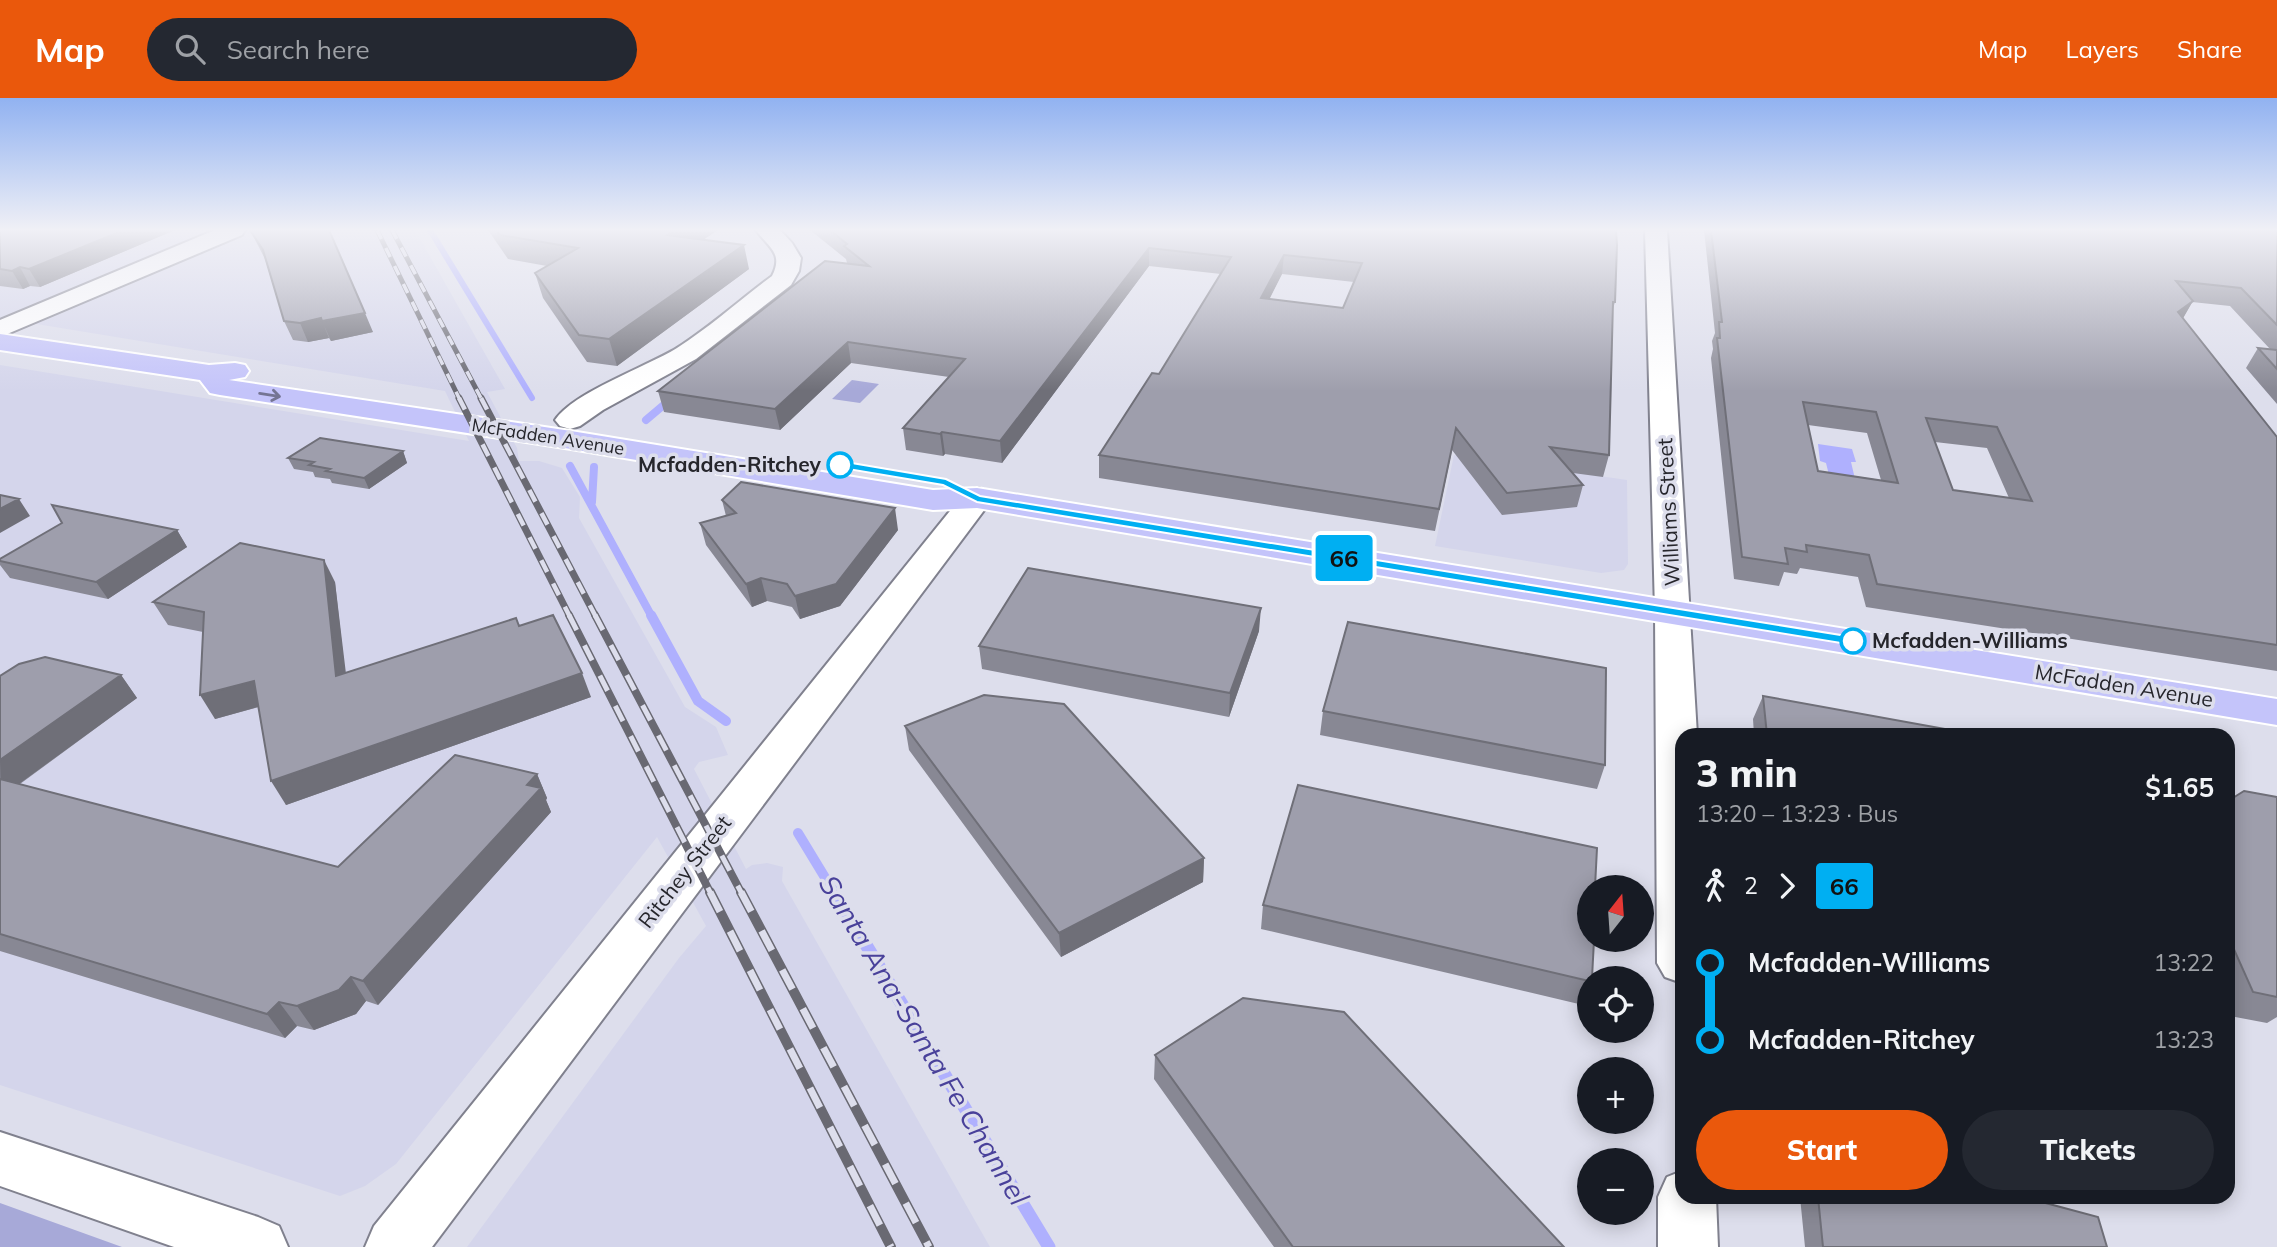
<!DOCTYPE html>
<html lang="en">
<head>
<meta charset="utf-8">
<style>
  body { margin:0; font-family:Mulish,sans-serif; background:#242831; color:#f1f3f6; height:100vh; display:flex; flex-direction:column; font-size:26px; white-space:nowrap }
  * { box-sizing:border-box; margin:0 }
  p { font-size:23px; color:#9ea1a6 }
  .icon { flex:none; width:38px; height:38px; fill:none; stroke:currentColor; stroke-width:2; stroke-linecap:round; stroke-linejoin:round }
  .map { position:relative; flex:1; overflow:hidden }
  .sheet { position:absolute; left:1675px; top:630px; width:560px; height:476px; display:flex; flex-direction:column; background:#171b24; border-radius:21px; box-shadow:0 4px 18px #0003 }
  .sheet>* { flex:none }
  .badge { padding:0 14px; border-radius:5px; font-size:24px; line-height:46px }
  .needle { width:46px; rotate:17deg }
  .tools { position:absolute; left:1577px; top:777px; display:grid; gap:14px }
  .tools a { display:grid; place-items:center; width:77px; height:77px; border-radius:50%; background:#171b24; box-shadow:0 4px 18px #0003; font-size:35px }
  .map>.badge { position:absolute; translate:-50% -50%; box-shadow:0 0 0 4px #fff }
  .legs { display:flex; align-items:center; gap:10px; height:77px; padding:0 21px; font-size:23px }
  .legs p { margin-inline-start:auto }
  .summary { display:flex; align-items:center; justify-content:space-between; height:119px; padding:0 21px }
  h1 { font-size:38px; font-weight:800; line-height:52px }
  .button { display:flex; gap:14px; margin-top:auto; padding:14px 21px }
  .button a { flex:1; height:80px; border-radius:42px; background:#ea580c; color:#fff; font-size:28px; font-weight:800; line-height:80px; text-align:center }
  .button a+a { background:#242831; color:#f1f3f6 }
  ul { padding:0 21px; list-style:none }
  li { display:flex; align-items:center; gap:24px; height:77px; font-size:26px }
  li i { display:grid; place-items:center; width:10px; height:100%; margin:0 9px; background:currentColor }
  li i::after { content:''; width:18px; height:18px; margin:-9px; border:5px solid; border-radius:50%; background:#171b24 }
  li p { margin-inline-start:auto }
  li:first-child i { background:linear-gradient(#0000 50%,currentColor 0) }
  li:last-child i { background:linear-gradient(currentColor 50%,#0000 0) }
  header { display:flex; align-items:center; gap:42px; box-sizing:border-box; height:98px; padding:0 35px; background:#ea580c; color:#fff }
  header strong { font-size:33px }
  nav { display:flex; gap:38px; margin-inline-start:auto; font-size:24px }
  .search { width:490px; height:63px; background:#242831; display:flex; align-items:center; gap:18px; box-sizing:border-box; padding:0 24px; border-radius:38px; color:#9ea1a6; font-size:26px }
  .map>svg:first-child { display:block }
</style>
</head>
<body>
<header>
<strong>Map</strong>
<div class="search"><svg class="icon" aria-label="search" viewBox="0 0 24 24"><circle cx="10" cy="10" r="6"/><path d="M15 15l6 6"/></svg>Search here</div>
<nav><a>Map</a><a>Layers</a><a>Share</a></nav>
</header>
<div class="map">
<svg width="2277" height="1149" viewBox="0 0 2277 1149">
  <rect width="100%" height="100%" fill="#dddeec"/>
  <!-- built -->
  <path fill="#d4d5eb" d="M0,132H415L505,291L487,294L517,350L519,363H539L562,370L580,399L579,420L685,609L716,629L728,657L699,664L694,671L746,771L752,767L767,765L783,769L782,783L990,1149H467L679,860L706,828L657,739L396,1066L365,1088L340,1098L0,987V267L469,343L445,293L0,220Z
    M1454,357L1627,382L1628,466L1624,472L1601,475L1435,448Z"/>
  <!-- green -->
  <path fill="#a7a9d8" d="M852,282L879,286L860,305L832,301Z
    M0,1105L122,1149H0Z"/>
  <!-- water -->
  <path fill="#afb0fe" d="M1818,346L1852,351L1856,364H1851L1855,381L1829,377L1826,365L1820,363Z"/>
  <g fill="none" stroke-linecap="round" stroke-linejoin="round">
    <!-- stream-far3 -->
    <path stroke="#afb0fe" stroke-width="6" d="M430,132L532,300
      M670,302L673,300"/>
    <!-- stream-far2 -->
    <path stroke="#afb0fe" stroke-width="8" d="M646,322L672,300
      M570,368L652,519
      M592,404L594,369"/>
    <!-- stream-far1 -->
    <path stroke="#afb0fe" stroke-width="10" d="M651,517L698,603L726,623
      M798,735L835,796"/>
    <!-- stream -->
    <path stroke="#afb0fe" stroke-width="13" d="M834,794L1049,1149"/>
    <!-- minor casing -->
    <g stroke="#80818e" stroke-width="4">
      <path id="minor" d="M215,132H245L242,137L0,239V222Z
        M756,132H780L792,145L801,160L799,173L791,187L696,261L603,312L580,328L570,331L560,328L555,322C574,294 646,269 677,250C710,229 741,201 772,178C784,155 768,149 756,132Z
        M1645,132H1667L1697,637H1682V885L1665,879L1657,865L1655,513Z
        M977,390L988,393L993,400L988,407L432,1149H365L374,1128L966,393Z
        M0,1034L258,1119L279,1128L288,1149H174L0,1088Z
        M1682,1073V1099H1716L1718,1149H1658V1099L1667,1079Z"/>
    </g>
    <!-- major casing -->
    <g stroke="#fff" stroke-width="4">
      <path id="major" d="M0,236L209,267L235,265L245,267L249,273L245,279L229,282L571,333L933,392L977,390L2277,601V627L977,410L933,412L571,351L220,297L210,295L200,282L0,252Z"/>
    </g>
    <!-- minor -->
    <use href="#minor" fill="#fff" fill-rule="evenodd"/>
    <!-- major -->
    <use href="#major" fill="#c4c4fa" fill-rule="evenodd"/>
    <!-- rail-far3 casing -->
    <g stroke="#696972" stroke-width="5">
      <path id="rail-far3" d="M377,132L460,302
        M392,132L482,302"/>
    </g>
    <!-- rail-far2 casing -->
    <g stroke="#696972" stroke-width="7">
      <path id="rail-far2" d="M459,300L570,519
        M481,300L596,519"/>
    </g>
    <!-- rail-far1 casing -->
    <g stroke="#696972" stroke-width="8">
      <path id="rail-far1" d="M569,517L711,796
        M595,517L742,796"/>
    </g>
    <!-- rail casing -->
    <g stroke="#696972" stroke-width="10">
      <path id="rail" d="M710,794L891,1149
        M741,794L929,1149"/>
    </g>
    <!-- rail-far3 -->
    <use href="#rail-far3" stroke="#dddeec" stroke-width="3.5" stroke-dasharray="10" stroke-linecap="butt"/>
    <!-- rail-far2 -->
    <use href="#rail-far2" stroke="#dddeec" stroke-width="4.5" stroke-dasharray="13" stroke-linecap="butt"/>
    <!-- rail-far1 -->
    <use href="#rail-far1" stroke="#dddeec" stroke-width="5" stroke-dasharray="17" stroke-linecap="butt"/>
    <!-- rail -->
    <use href="#rail" stroke="#dddeec" stroke-width="7" stroke-dasharray="22" stroke-linecap="butt"/>
  </g>
  <!-- wall -->
  <path fill="#888894" fill-rule="evenodd" d="M0,132H175L40,189L30,188L23,191L0,188Z
    M250,132L373,234L331,243L329,240L308,244L293,242L284,223L265,161Z
    M488,132H718L703,142L749,171L617,268L587,264L543,200L535,175L547,168L508,161Z
    M810,132H1616L1615,204L1612,214L1609,357L1603,379L1573,375L1583,387L1577,409L1502,417L1452,352L1435,433L1099,380V357L1159,276L1221,176L1149,168L1002,365L945,356L943,358L906,352L903,330L949,279L851,265L780,332L664,314L658,293L847,165L846,161ZM1282,176L1354,184L1343,210L1269,201Z
    M1704,132H2277V306L2246,270L2258,250L2270,251L2230,208L2192,204L2183,220L2277,339V573L1866,509L1858,479L1800,470L1797,476L1784,474L1779,488L1734,481L1711,260L1713,251L1712,243L1715,235ZM1808,327L1867,335L1881,382L1818,373ZM1935,344L1987,350L2009,400L1953,392Z
    M403,353L407,365L369,391L332,385L330,381L315,379L313,374L294,371L288,360Z
    M722,402L898,432L840,508L800,521L792,509L767,503L752,509L706,447L700,425L726,418Z
    M177,432L187,449L108,501L10,480L0,467V461Z
    M335,484L345,575L519,528L591,599L286,707L259,609L215,621L203,534L168,527L153,504Z
    M1259,533L1229,619L982,571L979,548Z
    M121,577L137,600L20,686L338,769L537,676L547,700L546,702L551,714L378,907L366,903L356,916L314,932L297,928L285,940L0,853V578Z
    M1763,598L1978,637H1754L1753,621Z
    M1323,613L1605,667L1597,691L1320,637Z
    M905,628L1204,760L1203,784L1061,859L909,652Z
    M2277,699V919L2267,925L2230,918L2228,912V703Z
    M1263,807L1589,880V892L1583,907L1261,831Z
    M1155,957L1564,1149H1274L1154,981Z
    M1800,1099H2023L2107,1149H1805Z"/>
  <!-- shaded-wall -->
  <path fill="#6f6f78" d="M124,132H175L40,189L29,171Z
    M675,132H718L673,161L667,137Z
    M744,147L749,171L617,268L609,241Z
    M1149,150V168L1002,365L1000,343Z
    M1284,157L1282,176L1260,220L1261,200Z
    M20,169L30,188L23,191L12,173Z
    M2193,203L2182,222L2178,214Z
    M365,215L373,234L331,243L322,223Z
    M321,220L329,240L308,244L300,225Z
    M848,244L851,265L780,332L775,311Z
    M942,334L945,356L943,358L940,336Z
    M403,353L407,365L369,391L364,380Z
    M19,401L30,418L0,435V411Z
    M895,410L898,432L840,508L800,521L795,498Z
    M177,432L187,449L108,501L96,484Z
    M324,462L335,484L349,601L336,578Z
    M761,480L767,503L752,509L746,486Z
    M1261,510L1259,533L1229,619L1230,595Z
    M582,575L591,599L286,707L271,683Z
    M121,577L137,600L1,699L0,662Z
    M254,583L268,606L215,621L200,597Z
    M537,676L547,700L546,702L551,714L378,907L363,883Z
    M1204,760L1203,784L1061,859L1059,835Z
    M351,879L366,903L356,916L314,932L297,908Z
    M279,904L297,928L285,940L267,916Z"/>
  <!-- building -->
  <path fill="#9e9eac" stroke="#6f6f78" stroke-width="2" fill-rule="evenodd" d="M0,132H124L29,171L20,169L12,173L0,171Z
    M250,132H329L365,215L322,223L321,220L300,225L284,223L263,152Z
    M496,132H675L667,137L744,147L609,241L579,237L535,175L578,150L500,137Z
    M830,132H1616L1617,147L1615,204H1613L1609,357L1550,349L1583,387L1507,395L1456,330L1439,411L1099,357L1152,275L1159,276L1231,159L1149,150L1000,343L942,334L940,336L903,330L965,261L848,244L775,311L658,293L825,163L869,168L844,148L847,146ZM1284,157L1362,165L1343,210L1261,200Z
    M1711,132H2277V227L2241,190L2176,183L2193,203L2178,214L2277,339V547L1877,486L1869,457L1806,447L1807,454L1785,450L1788,466L1742,459L1717,240H1720L1719,224H1722ZM1803,304L1876,314L1898,385L1818,373ZM1926,320L1997,329L2032,403L1953,392Z
    M2258,250L2277,252V271Z
    M320,340L403,353L364,380L326,373L330,371L309,367L314,364L288,360Z
    M741,384L895,410L836,486L795,498L787,486L761,480L746,486L700,425L736,415L722,402Z
    M0,397L19,401L0,411Z
    M52,407L177,432L96,484L0,463V461L62,425Z
    M240,445L324,462L336,578L516,520L519,528L553,517L582,575L271,683L254,583L200,597L204,514L153,504Z
    M1028,470L1261,510L1230,595L979,548Z
    M1348,524L1606,570L1605,667L1323,613Z
    M45,559L121,577L0,662V578L19,566Z
    M984,597L1064,606L1204,760L1059,835L905,628Z
    M1763,598L1978,637H1767Z
    M455,657L537,676L527,687L541,690L363,883L351,879L339,892L297,908L279,904L267,916L0,836V681L338,769Z
    M1298,687L1597,750L1595,789H1589V842H1594L1592,880H1589V883L1263,807Z
    M2244,693L2277,699V899L2253,894L2228,838V703Z
    M1243,900L1344,914L1564,1149H1293L1155,957Z
    M1818,1099H2023L2098,1119L2107,1149H1823Z"/>
  <!-- one-way arrows -->
  <defs><path id="oneway-shaft" d="M-6 0H5M1.5-3L5.5 0L1.5 3" fill="none" stroke-width="1.6" stroke-linecap="round" stroke-linejoin="round" transform="scale(1.75)"/></defs>
  <use stroke="#757593" href="#oneway-shaft" transform="translate(270 297) rotate(9)"/>
  <!-- sky -->
  <linearGradient id="sky" x2="0" y2="1"><stop stop-color="#91b2f1"/><stop offset="0.45" stop-color="#f0f0f6"/><stop offset="1" stop-color="#f0f0f6" stop-opacity="0"/></linearGradient>
  <rect width="2277" height="293" fill="url(#sky)"/>
  <!-- line-1 -->
  <path fill="#00aff2" stroke="#fff" stroke-width="2" d="M840,363L946,381L980,398L1853,539L1859,543L1853,547L977,404L943,387L836,369V364Z"/>
  <!-- markers -->
  <g fill="#fff" stroke="#00aff2" stroke-width="3.5">
    <circle cx="840" cy="367" r="12"/>
    <circle cx="1853" cy="543" r="12"/>
  </g>
  <g text-anchor="middle" stroke-width="7" stroke-linejoin="round" paint-order="stroke">
    <!-- far-street labels -->
    <g font-size="18" fill="#26262c" stroke="#dddeec">
      <text transform="translate(548 339) rotate(9)" y="6">McFadden Avenue</text>
    </g>
    <!-- stop labels -->
    <g font-size="21" font-weight="bold" fill="#26262c" stroke="#dddeec" text-anchor="end">
      <text x="821" y="374">Mcfadden-Ritchey</text>
      <text x="1872" y="550" text-anchor="start">Mcfadden-Williams</text>
    </g>
    <!-- street labels -->
    <g font-size="21" fill="#26262c" stroke="#dddeec">
      <text transform="translate(1669 414) rotate(-93)" y="7">Williams Street</text>
      <text transform="translate(2124 588) rotate(9)" y="7">McFadden Avenue</text>
      <text transform="translate(685 774) rotate(-52)" y="7">Ritchey Street</text>
    </g>
    <!-- near-water labels -->
    <g font-size="28" font-style="italic" fill="#49419a" stroke="#dddeec">
      <text transform="translate(924 942) rotate(59)" y="10">Santa Ana-Santa Fe Channel</text>
    </g>
  </g>
</svg>
<div class="tools">
<a><svg class="needle" viewBox="-14 -14 28 28"><path d="M0-13l5 13h-10z" fill="#e53935"/><path d="M0 13l5-13h-10z" fill="#9ea1a6"/></svg></a>
<a><svg class="icon" aria-label="locate" viewBox="0 0 24 24"><circle cx="12" cy="12" r="6"/><path d="M12 2v4M12 18v4M2 12h4M18 12h4"/></svg></a>
<a>+</a>
<a>−</a>
</div>
<b class="badge" style="left:1344px;top:460px;background:#00aff2;color:#111">66</b>
<section class="sheet">
<div class="summary"><div><h1>3 min</h1><p>13:20 – 13:23 · Bus</p></div><b>$1.65</b></div>
<div class="legs"><svg class="icon" aria-label="walk" viewBox="0 0 24 24"><circle cx="13" cy="4" r="2"/><path d="M13 8l-2 6 4 7M11 14l-3 7M7 12l3-4h3l4 4"/></svg>2<svg class="icon" aria-label="forward" viewBox="0 0 24 24"><path d="M9 5l7 7-7 7"/></svg><b class="badge" style="background:#00aff2;color:#111">66</b></div>
<ul>
<li><i style="color:#00aff2"></i><b>Mcfadden-Williams</b><p>13:22</p></li>
<li><i style="color:#00aff2"></i><b>Mcfadden-Ritchey</b><p>13:23</p></li>
</ul>
<div class="button"><a>Start</a><a>Tickets</a></div>
</section>
</div>
</body>
</html>
